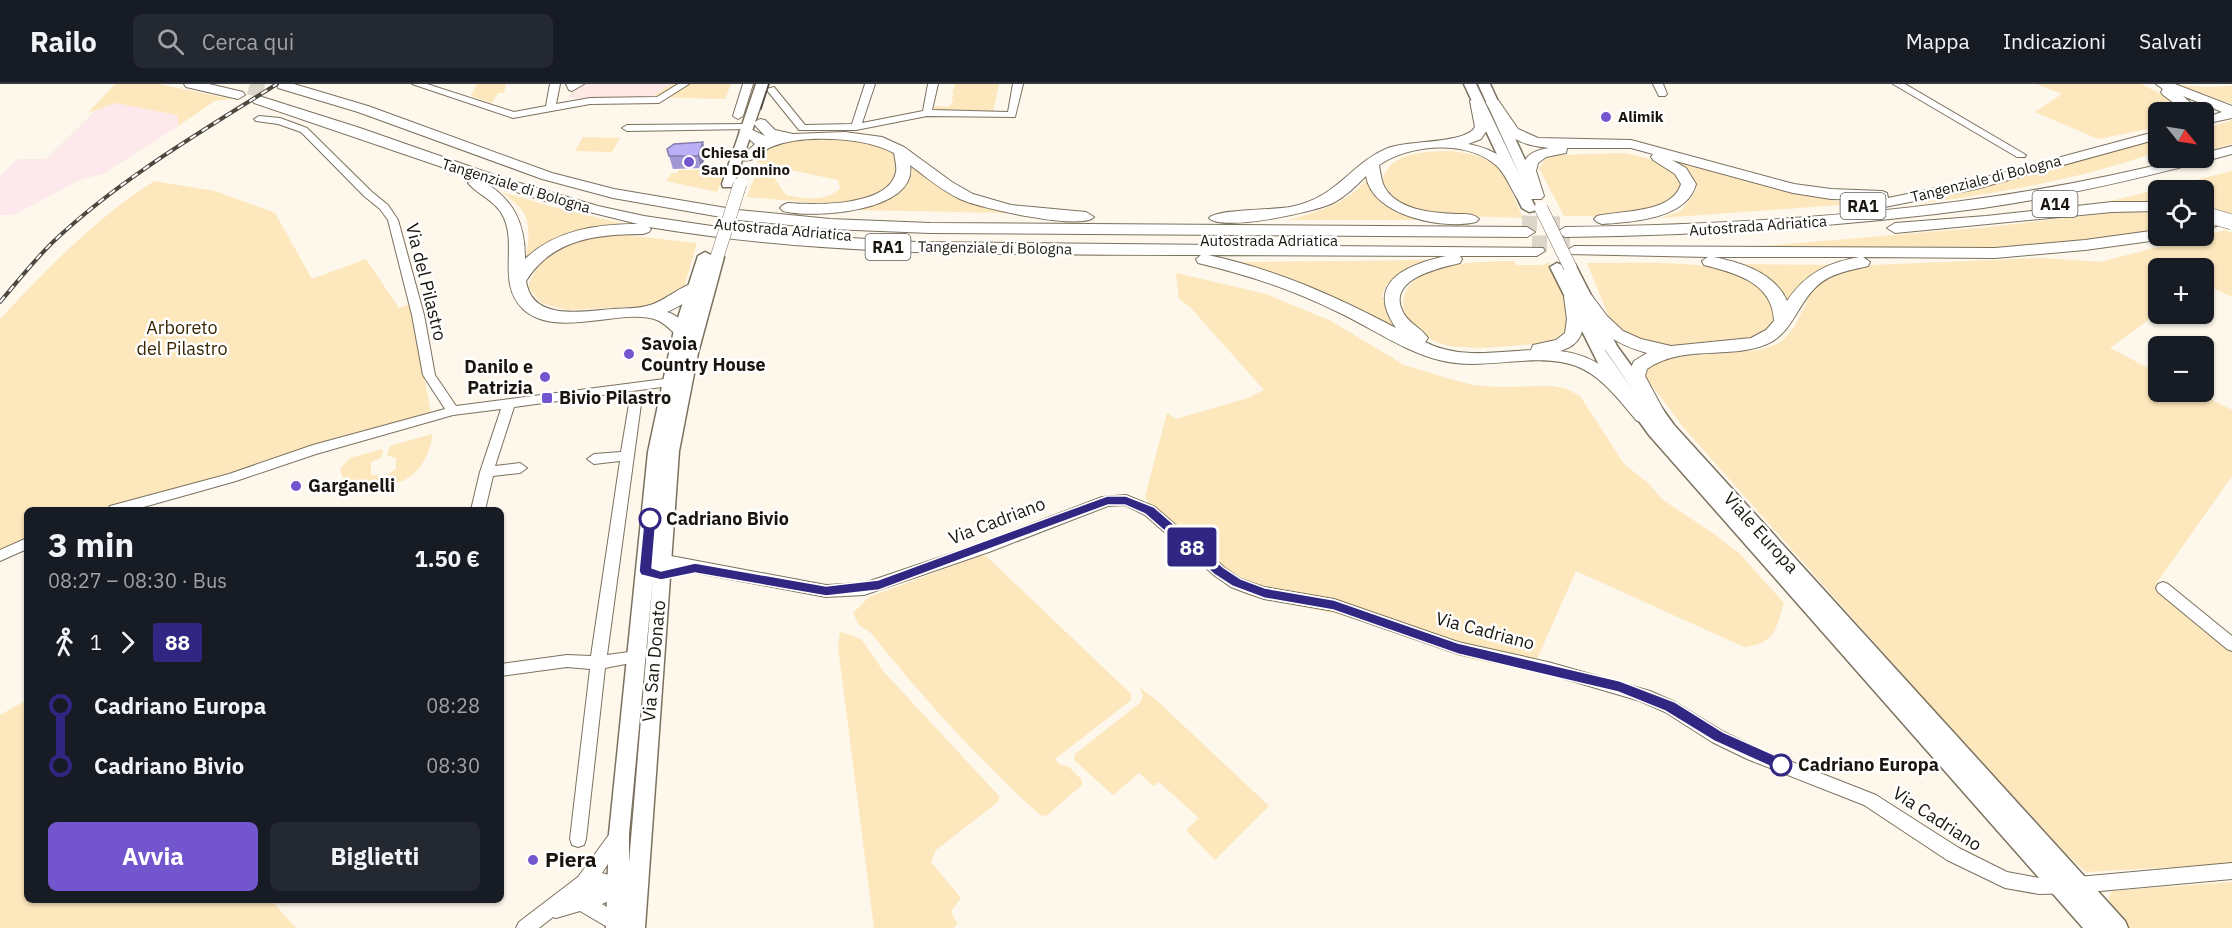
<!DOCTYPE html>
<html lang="it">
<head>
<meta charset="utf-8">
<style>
  body { margin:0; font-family:"IBM Plex Sans",sans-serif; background:#242831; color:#f1f3f6; height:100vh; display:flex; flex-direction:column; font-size:22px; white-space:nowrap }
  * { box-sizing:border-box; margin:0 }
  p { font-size:20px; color:#9ea1a6 }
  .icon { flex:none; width:33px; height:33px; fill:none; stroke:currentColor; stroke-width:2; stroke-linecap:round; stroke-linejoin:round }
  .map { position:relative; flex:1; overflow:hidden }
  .panel { position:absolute; left:24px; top:423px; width:480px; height:396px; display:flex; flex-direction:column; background:#171b24; border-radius:9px; box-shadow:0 2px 4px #0004 }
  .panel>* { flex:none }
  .badge { padding:0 12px; border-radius:4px; font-size:21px; line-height:39px }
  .needle { width:39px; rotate:120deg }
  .buttons { position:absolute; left:2148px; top:18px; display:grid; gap:12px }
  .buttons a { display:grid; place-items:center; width:66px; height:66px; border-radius:9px; background:#171b24; box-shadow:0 2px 4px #0004; font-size:30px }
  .map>.badge { position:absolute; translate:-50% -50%; box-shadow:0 0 0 3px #fff }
  .legs { display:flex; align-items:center; gap:9px; height:66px; padding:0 24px; font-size:20px }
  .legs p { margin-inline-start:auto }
  .summary { display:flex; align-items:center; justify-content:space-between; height:102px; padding:0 24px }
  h1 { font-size:33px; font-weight:700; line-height:45px }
  .button { display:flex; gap:12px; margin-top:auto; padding:12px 24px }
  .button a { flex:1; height:69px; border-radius:9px; background:#7355ce; color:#fff; font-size:24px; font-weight:700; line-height:69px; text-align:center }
  .button a+a { background:#242831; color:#f1f3f6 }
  ul { padding:0 24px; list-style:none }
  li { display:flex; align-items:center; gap:21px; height:60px; font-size:22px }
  li i { display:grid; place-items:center; width:9px; height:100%; margin:0 8px; background:currentColor }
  li i::after { content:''; width:15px; height:15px; margin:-8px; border:4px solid; border-radius:50%; background:#171b24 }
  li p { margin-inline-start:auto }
  li:first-child i { background:linear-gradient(#0000 50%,currentColor 0) }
  li:last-child i { background:linear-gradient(currentColor 50%,#0000 0) }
  header { display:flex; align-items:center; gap:36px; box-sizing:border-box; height:84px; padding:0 30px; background:#171b24; border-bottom:2px solid #363941 }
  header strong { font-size:28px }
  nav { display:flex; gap:33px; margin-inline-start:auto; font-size:21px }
  .search { width:420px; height:54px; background:#242831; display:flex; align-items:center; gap:15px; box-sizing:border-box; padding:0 21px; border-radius:9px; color:#9ea1a6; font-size:22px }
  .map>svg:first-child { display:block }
</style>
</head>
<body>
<header>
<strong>Railo</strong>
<div class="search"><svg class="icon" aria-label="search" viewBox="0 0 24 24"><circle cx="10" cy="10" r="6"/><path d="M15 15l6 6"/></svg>Cerca qui</div>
<nav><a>Mappa</a><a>Indicazioni</a><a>Salvati</a></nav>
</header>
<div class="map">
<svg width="2232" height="844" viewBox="0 0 2232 844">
  <rect width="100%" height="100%" fill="#fef7eb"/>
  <!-- commercial -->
  <path fill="#fde8eb" d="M122,19L178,31V42L103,90L82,95L13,131H0V92L18,75H46L96,26L108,20Z"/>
  <!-- education -->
  <path fill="#fee8e5" d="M579,0H671L652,13L569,14L572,4Z"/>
  <!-- green -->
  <path fill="#fde7bc" d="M115,0H158L232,15L215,17L178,42V31L115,19L88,29Z
    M477,0H506L504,9H498L492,19L471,12Z
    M671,0H731L725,15L652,13Z
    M955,0H999L993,28L933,27L935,22L949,23L954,16L951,15L954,10L952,9Z
    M2036,0H2141L2177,18L2188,28H2158V43L2098,55L2035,28L2062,10Z
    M2174,1L2207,3L2232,2V20Z
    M2232,36V60L2204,68C2203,59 2209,53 2210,43Z
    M583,53L620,54L612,68L575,67Z
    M853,56C872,59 891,62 901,80L890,105L869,115L841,121L747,113L757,87L771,89L786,111C805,115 824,118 840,105L838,96L757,79C761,72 765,66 773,62C791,52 831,56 853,56Z
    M2158,56V67C2088,94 1993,110 1918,120Z
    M1450,67C1505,73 1503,88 1523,134C1492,132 1430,135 1405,122C1395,116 1388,106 1382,97C1390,67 1424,68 1450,67Z
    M1624,69C1647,74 1670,77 1682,100C1672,137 1595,132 1564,132L1539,84L1547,74L1559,71Z
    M1668,73L1804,111L1853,120L1660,134L1681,127L1697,105L1691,90Z
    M912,82C945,108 968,118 1008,129L857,126C882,118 912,113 912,82Z
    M679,86H726L717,108L666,97L672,89H677Z
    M2232,87V129L2223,132L2204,127V106H2158V120H2099Z
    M1367,95C1378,123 1393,128 1421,136H1288C1317,128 1347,120 1367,95Z
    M154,97L215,107L275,129L312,195L366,175L399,224L410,220L431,329L104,426H27V456L0,468V235C48,184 95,135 154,97Z
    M502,108L553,123L625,140C583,144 557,150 524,178C529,163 532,137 521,125C516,119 508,113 502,108Z
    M2128,127L2158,128V146C2113,154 2068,160 2022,163C1932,169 1841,165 1750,163L1989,143Z
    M2225,146L2232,149V213L2204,200V184H2158V229L2110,264L2158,289V308H2196L2232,326V392L2156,500L2232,552V780L2086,788L2069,773L1911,600L1738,405L1684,344L1644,291L1651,280L1664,274L1761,266L1781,258L1795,242L1813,204L1840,189L1873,181L2043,174L2100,178Z
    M615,150L697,159L683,206L648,222L567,226L541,219L528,203C545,158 572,157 615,150Z
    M1431,176C1417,182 1378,194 1383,216C1386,226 1394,237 1399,246L1307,201L1237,178Z
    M1514,177L1516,181H1543L1548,178C1561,206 1589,241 1551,259C1522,260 1465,269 1439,259C1424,253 1413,242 1404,229C1394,176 1480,178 1514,177Z
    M1587,179C1633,180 1722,172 1759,201C1767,207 1773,223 1779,232L1773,245L1746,257L1666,263L1621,251L1611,238Z
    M1738,180L1832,181L1789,222Z
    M1176,189L1266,210L1331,237L1404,281L1450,295L1473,301L1497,303L1552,302L1567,305L1580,312L1624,380L1648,399L1663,416L1714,450L1739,469L1784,519C1775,547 1775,559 1744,563L1576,487L1533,584L1490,579L1459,572L1420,556L1337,530L1250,512L1229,502L1154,431L1145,413L1167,329L1176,335L1248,314L1264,306L1191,224L1179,215Z
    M432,350C432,372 411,405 384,398V393L396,385V374L387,371L390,362Z
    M382,365L383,368L381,374L371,378V391H377L381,397C374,403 356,410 348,403C344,399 342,391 340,385L350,374Z
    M980,472H986L1131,610V616L1055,675L1060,681L1068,682L1082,696V701L1046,732L1040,731C978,675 923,614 871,549L859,541L853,529L869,513Z
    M840,548L851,551L862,556L883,587L999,712L998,718L936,766L931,778L961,814L951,827L957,840L953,844H874L838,563Z
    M1140,604L1154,614L1269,722L1215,776L1186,746L1199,734L1159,698L1153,702L1139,689L1113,711L1074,676L1075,670L1140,619L1143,612Z
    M27,616V816H271L296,844H0V631Z
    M2232,798V844H2130L2108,816L2112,807Z"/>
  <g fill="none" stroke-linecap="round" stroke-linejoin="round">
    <!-- highway-tunnel -->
    <path stroke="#dcd5ca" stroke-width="15" stroke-dasharray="15 8" stroke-linecap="butt" d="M249,3L270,9
      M1522,139L1560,140
      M1532,159H1571"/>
    <!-- minor casing -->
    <g stroke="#7b715f" stroke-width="2">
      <path id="minor" d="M412,0H427L514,28L546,22L550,0H560L556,20L590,14L657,13L678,0H689L659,19L590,20L513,34Z
        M566,0H584L572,7L569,6Z
        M743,0H753L743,32L738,35L733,32Z
        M865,0H875L862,39L923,27L928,0H938L932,26L1008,28L1013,0H1023L1015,33L927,32L856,46H799L766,5L774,3L805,41L852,40Z
        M1653,0H1663L1667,10L1665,12H1659Z
        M1893,0H1905L2026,71L2025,73H2017Z
        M259,32L280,34L307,44L372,108L388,121L398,136L424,231L435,291L456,322L680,293L684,294L686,297L684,300L514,323L495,382L520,379L527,384L520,389L493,392L485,426H471L480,388L501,325L453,331L316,370L236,397L133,426H108L110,422L229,390L313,361L445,325L423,291L412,231L388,136L380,125L364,112L301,48L278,40L256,37L254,35Z
        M747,40L752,43L750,45L627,47L622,44L627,41Z
        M635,316L641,320L607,571L636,567L641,569L643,573L641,577L605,584L586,755L584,761L578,763L572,761L570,755L590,585L567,583L501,592V580L567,571L591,572L620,377L594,380L587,375L594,370L621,368L629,320Z
        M1126,411L1155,423L1225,484L1241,495L1264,503L1334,515L1458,558L1548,578L1650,607L1675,618L1724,648L1759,665L1876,711L1959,764L2007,788L2039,794L2078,793L2232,779V795L2078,809L2039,810L2005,804L1947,776L1864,721L1747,675L1712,658L1665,628L1640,617L1548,590L1458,570L1334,527L1264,515L1244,508L1231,503L1215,492L1145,431L1125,421L1108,422L989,468L864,511L826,513L671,484L657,483L655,479L657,475L671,472L826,501L864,499L979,460L1102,413Z
        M27,454V465L0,477V466Z
        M2163,498L2168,500L2232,552V567L2227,565L2158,508L2156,504L2158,500Z
        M617,746L623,748L625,754L602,789L628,796L631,802L628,808L602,820L623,833L626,839L624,844H609L580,827L556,834L553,833L539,844H516L519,838L578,793L611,748Z"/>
    </g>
    <!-- major casing -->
    <g stroke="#7b715f" stroke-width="3">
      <path id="major" d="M756,0H768L734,100L733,103H723L722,100Z
        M1464,0H1476L1521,94L1478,0H1490L1538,104L1532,108L1526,105L1536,124L1534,127L1529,128L1522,124Z
        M705,168L711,171L717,169L722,170L724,173L698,269L679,367L645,844H606L609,750L648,368L674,246L698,172ZM653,493L629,779V750Z
        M1557,179L1564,182L1570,179L1575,180L1617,262L1674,341L2125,837L2128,844H2083L1649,351L1600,283L1550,183ZM1604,265L1606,267L1635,309Z"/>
    </g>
    <!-- highway casing -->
    <g stroke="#7b715f" stroke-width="2">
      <path id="highway" d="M184,0H209L243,8L245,11L238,15L186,3Z
        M277,0H294L368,22L552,89L614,105L738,126L830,135L930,139L1527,143L1535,148L1527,153L930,149L830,145L738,136L613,114L542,95L358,28L278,4Z
        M2156,0H2175L2232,22V34L2204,40V34L2222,28L2183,12L2201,28H2186L2163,11L2161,8L2163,5Z
        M259,12L360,44L503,94L598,122L644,132L752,148L916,158L1543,164L1545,167L1537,172H1460L1462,175L1460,179C1439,184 1388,195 1402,226C1407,239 1421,243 1428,254L1425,258C1458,275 1495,268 1531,266L1533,261L1556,256L1565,249L1567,235L1564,213L1566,209L1583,207L1589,208L1607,232L1623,247L1641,255L1671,262L1751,254L1766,246L1774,237C1773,199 1736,189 1704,181L1702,177L1708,173L1568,170L1566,167L1574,162L1995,164L2085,156L2158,146V152H2166L2158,156L2085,166L1995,174L1863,173L1870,178L1868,182C1848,187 1829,189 1814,205C1797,222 1791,250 1767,260C1730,276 1682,260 1647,285L1645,292L1665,329L1662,334H1651L1643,338L1637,337C1619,316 1602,292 1576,282C1534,267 1484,288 1439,276C1404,267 1373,245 1340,229C1291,205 1251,192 1198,179L1196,175L1201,171C1017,170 832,174 649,143L651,145L649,148L643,150C597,150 552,155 526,197C532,238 583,227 613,225C625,224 638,225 650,221C666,217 687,196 700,199L702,203C694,215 680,222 667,228C675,230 685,238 690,246L687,250H675C670,245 664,239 657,236C622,223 556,256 523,225C497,200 517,163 504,134C496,116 479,112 468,99L477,95L254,19L252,16ZM483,97L541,116L638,140C597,140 555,146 525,175C525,139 514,116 483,97ZM1208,171L1446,172C1406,181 1364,198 1396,244C1335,212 1275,185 1208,171ZM1713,173H1860C1828,178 1805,190 1787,217C1775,189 1741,178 1713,173ZM1582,223C1602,250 1615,260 1647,269L1634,277L1627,292L1641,318C1618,292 1596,271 1560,267C1582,261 1586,245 1582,223Z
        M1477,13L1484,17L1489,43L1481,55L1468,60C1497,65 1513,79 1526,104C1520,80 1522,68 1549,64C1510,60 1506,49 1486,19L1488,16H1498L1518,45L1538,54L1631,56L1794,100L1831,105L1882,107L1887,109L1888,114L1975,96L2158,47V55L1976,105L1864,127L1856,122L1859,119L1872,116L1831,115L1793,109L1672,76L1686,84L1696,100C1687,135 1632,138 1602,140L1597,138L1594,135L1597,132C1621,126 1672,130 1681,100L1675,90L1653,76L1651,73L1653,70L1631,64H1567L1566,69L1546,73L1538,79L1536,87L1544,112L1541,115H1531L1524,119L1519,117C1511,106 1507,92 1497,82C1467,55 1409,60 1379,81C1380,87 1381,94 1383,100C1394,126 1432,129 1457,130C1465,130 1473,129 1479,135L1476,138C1444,146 1372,132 1366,92C1356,102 1346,112 1333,119C1315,128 1222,148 1209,134C1216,125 1275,126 1290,123C1338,114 1349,80 1388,64C1409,56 1466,60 1475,43L1470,17Z
        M760,35L765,36L775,46L793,50L845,48L882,53L904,63L952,98L973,110L1011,121L1086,128L1094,133C1082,147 978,124 960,115C941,106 926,93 910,81C918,128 813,135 783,127L780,124L783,121L788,119C815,121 889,123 896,88C897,83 895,75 894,69C864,53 803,50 771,63C760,68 755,79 743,76L741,73L755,60L739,47L746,43L765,52L753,39Z
        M2232,62V70C2150,92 2067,112 1983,124C1844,143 1705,151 1565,153L1557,148L1565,143C1774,140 1983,126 2186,74H2204V69Z
        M2112,118H2158V127L2112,128L1895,149L1887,144L1895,139L1986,132Z
        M2216,132L2224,137L2221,140L2204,147V137Z"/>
    </g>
    <!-- minor -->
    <use href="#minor" fill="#fff" fill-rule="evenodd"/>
    <!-- major -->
    <use href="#major" fill="#fff" fill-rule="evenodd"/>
    <!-- highway -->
    <use href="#highway" fill="#fff" fill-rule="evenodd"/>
    <!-- tram -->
    <path stroke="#4c4840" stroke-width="1.5" d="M761,25L769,0"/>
    <!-- rail casing -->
    <g stroke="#4c4840" stroke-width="4">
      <path id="rail" d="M0,218C18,197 35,175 55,156C121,94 201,48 277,0"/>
    </g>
    <!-- rail -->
    <use href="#rail" stroke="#fff" stroke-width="2" stroke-dasharray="7" stroke-linecap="butt"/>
    <!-- major-bridge casing -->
    <g stroke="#7b715f" stroke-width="14" stroke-linecap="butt">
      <path id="major-bridge" d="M1541,124L1570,183
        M717,173L740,100"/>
    </g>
    <!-- highway-bridge casing -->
    <g stroke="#7b715f" stroke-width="16" stroke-linecap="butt">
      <path id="highway-bridge" d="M2204,130L2232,138"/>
    </g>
    <!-- major-bridge -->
    <use href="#major-bridge" stroke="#fff" stroke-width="13"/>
    <!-- highway-bridge -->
    <use href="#highway-bridge" stroke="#fff" stroke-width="15"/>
  </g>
  <!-- wall -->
  <path fill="#a197d4" d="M667,65L706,71L701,84L673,85Z"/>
  <!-- shaded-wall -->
  <path fill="#837bac" d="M703,58L706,71L701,84L698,72Z"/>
  <!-- building -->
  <path fill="#bbb0f6" stroke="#837bac" stroke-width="1.5" d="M703,58L698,72H669L667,65L674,60Z"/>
  <!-- line-1 -->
  <path fill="#312783" stroke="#fff" stroke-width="1.5" d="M1107,412H1126L1154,423L1224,484L1241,495L1265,504L1334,516L1458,559L1620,597L1675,618L1723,648L1786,676L1788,681L1786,685L1781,687L1776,685L1714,657L1665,627L1618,608L1458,570L1333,526L1264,514L1232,502L1215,491L1145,430L1125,421H1108L879,506L826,512L695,489L661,496L641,491L639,487L644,435L650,430L656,435L652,484L661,487L695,479L826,502L878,496Z"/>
  <!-- markers -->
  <g fill="#7355ce" stroke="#fff" stroke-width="2">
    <circle cx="1606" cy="33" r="6"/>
    <circle cx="689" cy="78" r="6"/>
    <circle cx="629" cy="270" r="6"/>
    <circle cx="545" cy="293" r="6"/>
    <rect x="541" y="308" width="12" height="12" rx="3"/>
    <circle cx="296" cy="402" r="6"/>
    <circle cx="533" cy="776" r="6"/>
  </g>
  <g fill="#fff" stroke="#312783" stroke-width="3">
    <circle cx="650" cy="435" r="10"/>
    <circle cx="1781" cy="681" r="10"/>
  </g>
  <g text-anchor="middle" stroke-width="5" stroke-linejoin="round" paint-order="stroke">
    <!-- far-poi labels -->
    <g font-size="15" font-weight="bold" fill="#1a160f" stroke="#fff" text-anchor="start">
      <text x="1618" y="38">Alimik</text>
      <text x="701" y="74">Chiesa di<tspan x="701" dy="17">San Donnino</tspan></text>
    </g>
    <!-- far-street labels -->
    <g font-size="15" fill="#1a160f" stroke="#fff">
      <text transform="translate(1986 95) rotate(-14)" y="5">Tangenziale di Bologna</text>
      <text transform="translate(516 102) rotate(17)" y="5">Tangenziale di Bologna</text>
      <text transform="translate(1758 142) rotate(-4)" y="5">Autostrada Adriatica</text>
      <text transform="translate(783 146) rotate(5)" y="5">Autostrada Adriatica</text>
      <text x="1269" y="162">Autostrada Adriatica</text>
      <text transform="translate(995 164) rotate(1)" y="5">Tangenziale di Bologna</text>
    </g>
    <!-- shield labels -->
    <g fill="#fff" stroke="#5f5c57" stroke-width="1.5">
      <rect x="2032.5" y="107" width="45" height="26" rx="4.5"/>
      <rect x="1840.5" y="109" width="45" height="26" rx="4.5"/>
      <rect x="865.5" y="150" width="45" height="26" rx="4.5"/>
    </g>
    <g font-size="16" font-weight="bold" fill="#1a160f">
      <text x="2055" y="126">A14</text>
      <text x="1863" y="128">RA1</text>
      <text x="888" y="169">RA1</text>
    </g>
    <!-- street labels -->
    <g font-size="18" fill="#1a160f" stroke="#fff">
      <text transform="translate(426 198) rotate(76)" y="6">Via del Pilastro</text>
      <text transform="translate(997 437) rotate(-21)" y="6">Via Cadriano</text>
      <text transform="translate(1761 449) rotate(48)" y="6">Viale Europa</text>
      <text transform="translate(1485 547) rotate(15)" y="6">Via Cadriano</text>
      <text transform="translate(654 577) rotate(-85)" y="6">Via San Donato</text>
      <text transform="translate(1937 735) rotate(33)" y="6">Via Cadriano</text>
    </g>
    <!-- park labels -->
    <g font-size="18" fill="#3a2700" stroke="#fff">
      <text x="182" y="250">Arboreto<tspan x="182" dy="21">del Pilastro</tspan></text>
    </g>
    <!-- poi labels -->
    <g font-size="18" font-weight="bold" fill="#1a160f" stroke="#fff" text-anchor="start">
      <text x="641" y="266">Savoia<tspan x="641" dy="21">Country House</tspan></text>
      <text x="533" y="289" text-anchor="end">Danilo e<tspan x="533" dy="21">Patrizia</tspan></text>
      <text x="559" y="320">Bivio Pilastro</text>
      <text x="308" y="408">Garganelli</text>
    </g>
    <!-- stop labels -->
    <g font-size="18" font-weight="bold" fill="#1a160f" stroke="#fff" text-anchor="start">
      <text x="666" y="441">Cadriano Bivio</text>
      <text x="1798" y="687">Cadriano Europa</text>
    </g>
    <!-- near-poi labels -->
    <g font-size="21" font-weight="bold" fill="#1a160f" stroke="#fff" text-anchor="start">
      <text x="545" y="783">Piera</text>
    </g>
  </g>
</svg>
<div class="buttons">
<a><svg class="needle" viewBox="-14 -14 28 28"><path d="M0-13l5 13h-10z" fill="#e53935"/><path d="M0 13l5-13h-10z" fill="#9ea1a6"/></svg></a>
<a><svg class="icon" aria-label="locate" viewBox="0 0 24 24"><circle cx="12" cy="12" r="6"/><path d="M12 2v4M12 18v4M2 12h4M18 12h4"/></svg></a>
<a>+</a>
<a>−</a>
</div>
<b class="badge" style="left:1192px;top:463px;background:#312783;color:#fff">88</b>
<section class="panel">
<div class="summary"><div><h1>3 min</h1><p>08:27 – 08:30 · Bus</p></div><b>1.50 €</b></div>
<div class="legs"><svg class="icon" aria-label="walk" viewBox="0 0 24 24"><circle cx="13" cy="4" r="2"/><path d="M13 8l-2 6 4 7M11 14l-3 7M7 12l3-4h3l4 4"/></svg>1<svg class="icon" aria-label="forward" viewBox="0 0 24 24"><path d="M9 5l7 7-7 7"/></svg><b class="badge" style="background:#312783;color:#fff">88</b></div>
<ul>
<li><i style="color:#312783"></i><b>Cadriano Europa</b><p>08:28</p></li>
<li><i style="color:#312783"></i><b>Cadriano Bivio</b><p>08:30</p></li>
</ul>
<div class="button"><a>Avvia</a><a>Biglietti</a></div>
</section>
</div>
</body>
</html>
